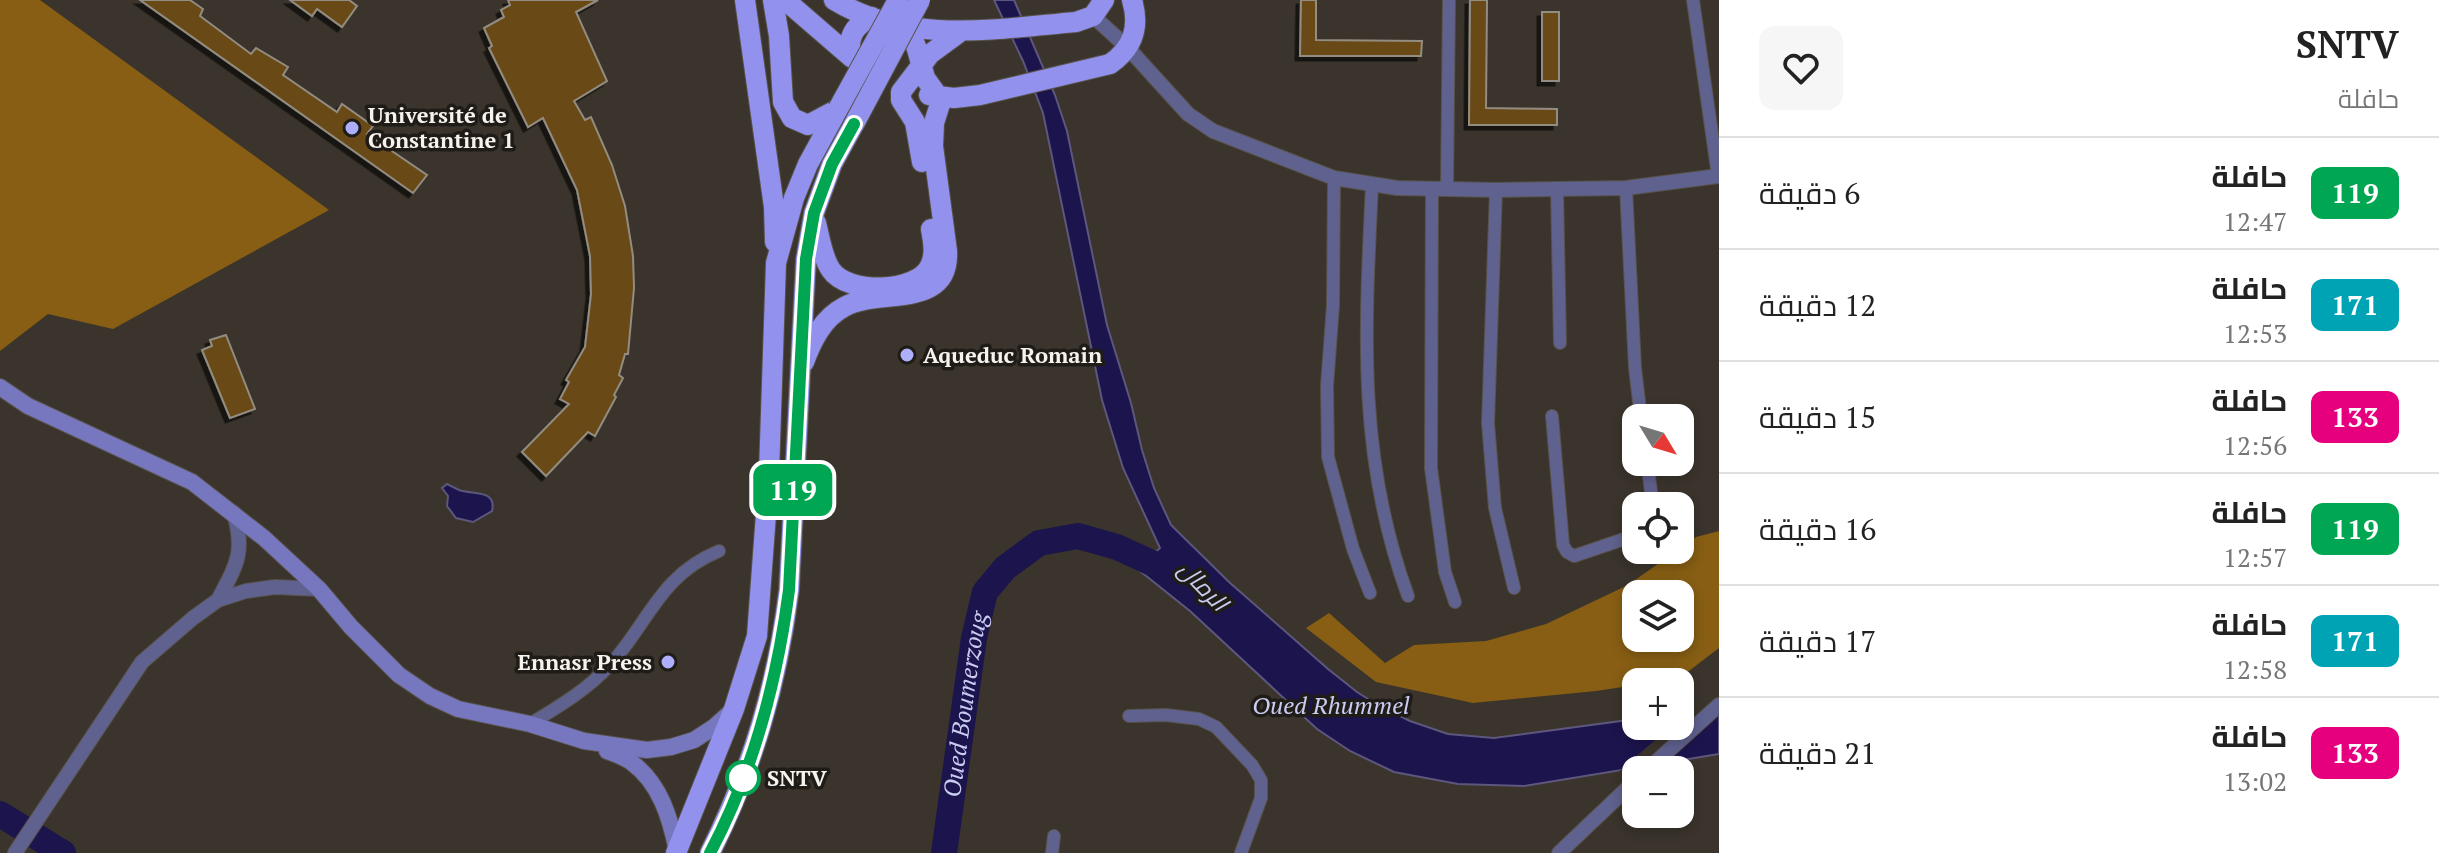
<!DOCTYPE html>
<html lang="ar">
<head>
<meta charset="utf-8">
<style>
  body { margin:0; font-family:"PT Serif",Cairo,serif; background:#f6f6f6; color:#222; direction:rtl; height:100vh; display:flex; flex-direction:column; font-size:30px; white-space:nowrap }
  * { box-sizing:border-box; margin:0 }
  p { font-size:26px; color:#767676 }
  .icon { flex:none; width:44px; height:44px; fill:none; stroke:currentColor; stroke-width:2; stroke-linecap:round; stroke-linejoin:round }
  .map { position:relative; flex:1; overflow:hidden; direction:ltr }
  .details { display:flex; flex-direction:column; background:#fff; width:720px }
  .details>* { flex:none }
  .badge { padding:0 16px; border-radius:12px; font-size:28px; line-height:52px }
  .needle { width:52px; rotate:128deg }
  .tools { position:absolute; left:1622px; top:404px; display:grid; gap:16px }
  .tools a { display:grid; place-items:center; width:72px; height:72px; border-radius:16px; background:#fff; box-shadow:0 4px 12px #0003; font-size:40px }
  .map>.badge { position:absolute; translate:-50% -50%; box-shadow:0 0 0 4px #fff }
  .round { display:grid; place-items:center; flex:none; width:84px; height:84px; border-radius:16px; background:#f6f6f6 }
  .overview { display:flex; align-items:center; justify-content:space-between; height:136px; padding:0 40px }
  h1 { font-size:38px; font-weight:800; line-height:60px }
  ul { padding:0; list-style:none }
  li { display:flex; align-items:center; gap:24px; height:112px; padding:0 40px; border-top:2px solid #e0e0e0 }
  li div { flex:1 }
  li b { display:block; font-size:30px }
  li em { font-style:normal }
  li .badge { min-width:88px; font-weight:700; text-align:center }
  main { display:flex; flex:1; min-height:0 }
  .map>svg:first-child { display:block }
</style>
</head>
<body>
<main>
<section class="details">
<div class="overview"><div><h1>SNTV</h1><p>حافلة</p></div><a class="round"><svg class="icon" aria-label="heart" viewBox="0 0 24 24"><path d="M12 20l-8-8c-3-5 5-10 8-4 3-6 11-1 8 4z"/></svg></a></div>
<ul>
<li><span class="badge" style="background:#00a651;color:#fff">119</span><div><b>حافلة</b><p>12:47</p></div><em>6 دقيقة</em></li>
<li><span class="badge" style="background:#00a3b4;color:#fff">171</span><div><b>حافلة</b><p>12:53</p></div><em>12 دقيقة</em></li>
<li><span class="badge" style="background:#e6007e;color:#fff">133</span><div><b>حافلة</b><p>12:56</p></div><em>15 دقيقة</em></li>
<li><span class="badge" style="background:#00a651;color:#fff">119</span><div><b>حافلة</b><p>12:57</p></div><em>16 دقيقة</em></li>
<li><span class="badge" style="background:#00a3b4;color:#fff">171</span><div><b>حافلة</b><p>12:58</p></div><em>17 دقيقة</em></li>
<li><span class="badge" style="background:#e6007e;color:#fff">133</span><div><b>حافلة</b><p>13:02</p></div><em>21 دقيقة</em></li>
</ul>
</section>
<div class="map">
<svg width="1719" height="853" viewBox="0 0 1719 853">
  <defs>
    <filter id="shadow"><feDropShadow dx="-4.5" dy="4.5" stdDeviation="0" flood-color="#0009"/></filter>
  </defs>
  <rect width="100%" height="100%" fill="#3a342c"/>
  <!-- forest -->
  <path fill="#875e13" fill-rule="evenodd" d="M0,0H40L329,210L113,329L48,314L0,351Z
    M1719,531V648L1681,677L1652,682H1636V685L1596,691L1473,703L1376,682L1306,628L1329,613L1385,663L1414,645L1486,641L1546,624L1628,585L1696,537ZM1636,594H1680V638H1636Z"/>
  <!-- water -->
  <path fill="#1c144d" stroke="#5d577d" stroke-width="2" d="M994,0H1014L1055,95L1067,131L1107,325L1131,403L1142,450L1154,488L1171,525L1229,582L1328,669L1357,692L1381,707L1410,721L1448,734L1494,738L1636,719V726H1680V713L1719,707V754L1524,786L1458,784L1394,772L1350,751L1317,729L1190,611L1130,563L1140,549L1152,555L1160,548L1123,468L1102,400L1043,113L1023,61Z
    M447,484C451,486 455,488 459,490C473,495 497,489 492,511L473,522L456,518L447,506L448,496L442,488Z"/>
  <!-- pier -->
  <path fill="#3a342c" d="M1719,703L1641,770L1615,775L1671,726H1680V718L1693,707Z"/>
  <g fill="none" stroke-linecap="round" stroke-linejoin="round">
    <!-- river -->
    <g stroke="#1c144d" stroke-width="26">
      <path d="M0,814L63,853"/>
      <path id="s1" d="M944,853L974,638L985,592L1005,568L1039,543L1078,536L1117,547L1167,570"/>
    </g>
  </g>
  <!-- building -->
  <path fill="#694a14" stroke="#938c82" stroke-width="2" filter="url(#shadow)" d="M140,0H190L203,9L200,16L251,54L256,48L288,67L283,75L337,112L342,104L373,126L367,134L427,175L413,193Z
    M290,0H349L357,6L342,27L317,9L312,16Z
    M508,0H598L576,12L607,81L574,101L585,120L591,117L612,165L625,206L633,256L634,288L628,354H625L619,375L623,378L614,395L616,397L595,436L588,432L546,476L522,452L569,404L560,399L569,382L566,380L585,347L591,294L590,256L577,190L543,118L528,127L489,48L492,46L484,28L504,17L501,10L510,5Z
    M1301,0H1316V40L1422,41L1421,56H1300Z
    M1470,0H1487L1486,108L1557,109V125H1469Z
    M1542,12H1559V81H1542Z
    M226,335L255,409L230,418L202,350L212,346L210,340Z"/>
  <g fill="none" stroke-linecap="round" stroke-linejoin="round">
    <!-- minor casing -->
    <g stroke="#58524b" stroke-width="14">
      <path id="minor" d="M1693,0L1718,176
        M1334,178L1333,305L1327,386L1328,457L1353,549L1370,593
        M1372,185C1365,330 1357,457 1408,596
        M1432,188L1431,468L1445,572L1455,602
        M1447,188L1449,0
        M1626,188L1635,368L1641,418
        M1557,189L1560,343
        M1496,190L1488,423L1495,508L1514,588
        M1552,416L1563,545L1567,552L1574,556L1636,535
        M1647,462L1653,506
        M1129,716L1166,715L1199,719L1216,727L1252,765L1261,780V798L1241,853
        M530,724C558,707 587,690 610,665C649,622 660,575 719,551
        M1052,853L1054,836"/>
    </g>
    <!-- tertiary casing -->
    <g stroke="#58524b" stroke-width="16">
      <path id="tertiary" d="M1093,16L1128,48L1188,114L1213,131L1334,178L1397,188L1496,190L1626,188L1719,176
        M218,600C237,564 245,553 234,513
        M1647,770L1719,705
        M15,853L142,662L193,618L218,600L246,591L275,587L319,589
        M1559,853L1636,780"/>
    </g>
    <!-- secondary casing -->
    <g stroke="#58524b" stroke-width="18">
      <path id="secondary" d="M0,387L28,406L192,482L264,538L319,589L351,627L399,675L430,696L458,709L530,724L584,741L647,750L671,747L694,740L714,727L733,710
        M607,751C615,754 624,757 631,762C660,783 670,817 677,851"/>
    </g>
    <!-- trunk casing -->
    <g stroke="#58524b" stroke-width="22">
      <path id="trunk" d="M745,0L774,207L775,242
        M773,0L779,36L783,102L792,118L808,125L838,109
        M785,0L851,57L877,74
        M834,0C907,45 996,29 1076,22L1093,16L1104,0
        M851,57C847,38 854,25 872,17
        M929,95L954,98L980,95L1110,64C1133,48 1140,27 1132,0
        M922,162L915,122L901,100V92L930,54L960,32
        M816,223C820,238 822,257 831,270C848,295 917,293 930,266C936,254 933,241 931,229
        M804,362C812,340 823,318 844,307C878,287 950,311 947,251L933,146L934,123L940,104L938,96L925,78L917,49L908,27
        M676,853L734,709L757,636L769,473L776,263L794,198L808,164L838,109
        M710,853C753,767 777,685 789,590L806,259L814,213L832,164L854,124"/>
    </g>
    <!-- minor -->
    <use href="#minor" stroke="#5f618e" stroke-width="12"/>
    <!-- tertiary -->
    <use href="#tertiary" stroke="#5f618e" stroke-width="14"/>
    <!-- secondary -->
    <use href="#secondary" stroke="#7777c0" stroke-width="16"/>
    <!-- trunk -->
    <use href="#trunk" stroke="#9292ee" stroke-width="20"/>
    <!-- trunk-bridge casing -->
    <g stroke="#58524b" stroke-width="22" stroke-linecap="butt">
      <path id="trunk-bridge" d="M838,109L898,0
        M854,124L920,0"/>
    </g>
    <!-- trunk-bridge -->
    <use href="#trunk-bridge" stroke="#9292ee" stroke-width="20"/>
  </g>
  <g fill="none" stroke-linecap="round" stroke-linejoin="round">
    <!-- line casing -->
    <g stroke="#fff" stroke-width="18">
      <path id="line" d="M710,853C754,770 777,682 789,590L806,259L814,213L832,164L854,124"/>
    </g>
    <!-- line -->
    <use href="#line" stroke="#00a651" stroke-width="12"/>
  </g>
  <!-- markers -->
  <g fill="#adaffb" stroke="#1f1c18" stroke-width="3">
    <circle cx="352" cy="128" r="8"/>
    <circle cx="907" cy="355" r="8"/>
    <circle cx="668" cy="662" r="8"/>
  </g>
  <circle fill="#fff" stroke="#00a651" stroke-width="4" cx="743" cy="778" r="16"/>
  <g text-anchor="middle" stroke-width="7" stroke-linejoin="round" paint-order="stroke">
    <!-- poi labels -->
    <g font-size="22" font-weight="bold" fill="#f6f2ed" stroke="#1f1c18" text-anchor="start">
      <text x="368" y="123">Université de<tspan x="368" dy="25">Constantine 1</tspan></text>
      <text x="923" y="363">Aqueduc Romain</text>
      <text x="652" y="670" text-anchor="end">Ennasr Press</text>
    </g>
    <!-- stop labels -->
    <g font-size="22" font-weight="bold" fill="#f6f2ed" stroke="#1f1c18" text-anchor="start">
      <text x="767" y="786">SNTV</text>
    </g>
    <!-- water labels -->
    <g font-size="24" font-style="italic" fill="#c9cbf1" stroke="#1f1c18">
      <text transform="translate(1203 586) rotate(46)" y="8">الرمال</text>
      <text dy="8" stroke="none"><textPath href="#s1" startOffset="150">Oued Boumerzoug</textPath></text>
      <text x="1331" y="714">Oued Rhummel</text>
    </g>
  </g>
</svg>
<div class="tools">
<a><svg class="needle" viewBox="-14 -14 28 28"><path d="M0-13l5 13h-10z" fill="#e53935"/><path d="M0 13l5-13h-10z" fill="#767676"/></svg></a>
<a><svg class="icon" aria-label="locate" viewBox="0 0 24 24"><circle cx="12" cy="12" r="6"/><path d="M12 2v4M12 18v4M2 12h4M18 12h4"/></svg></a>
<a><svg class="icon" aria-label="layers" viewBox="0 0 24 24"><path d="M12 4l9 5-9 5-9-5zM3 14l9 5 9-5"/></svg></a>
<a>+</a>
<a>−</a>
</div>
<b class="badge" style="left:793px;top:490px;background:#00a651;color:#fff">119</b>
</div>
</main>
</body>
</html>
